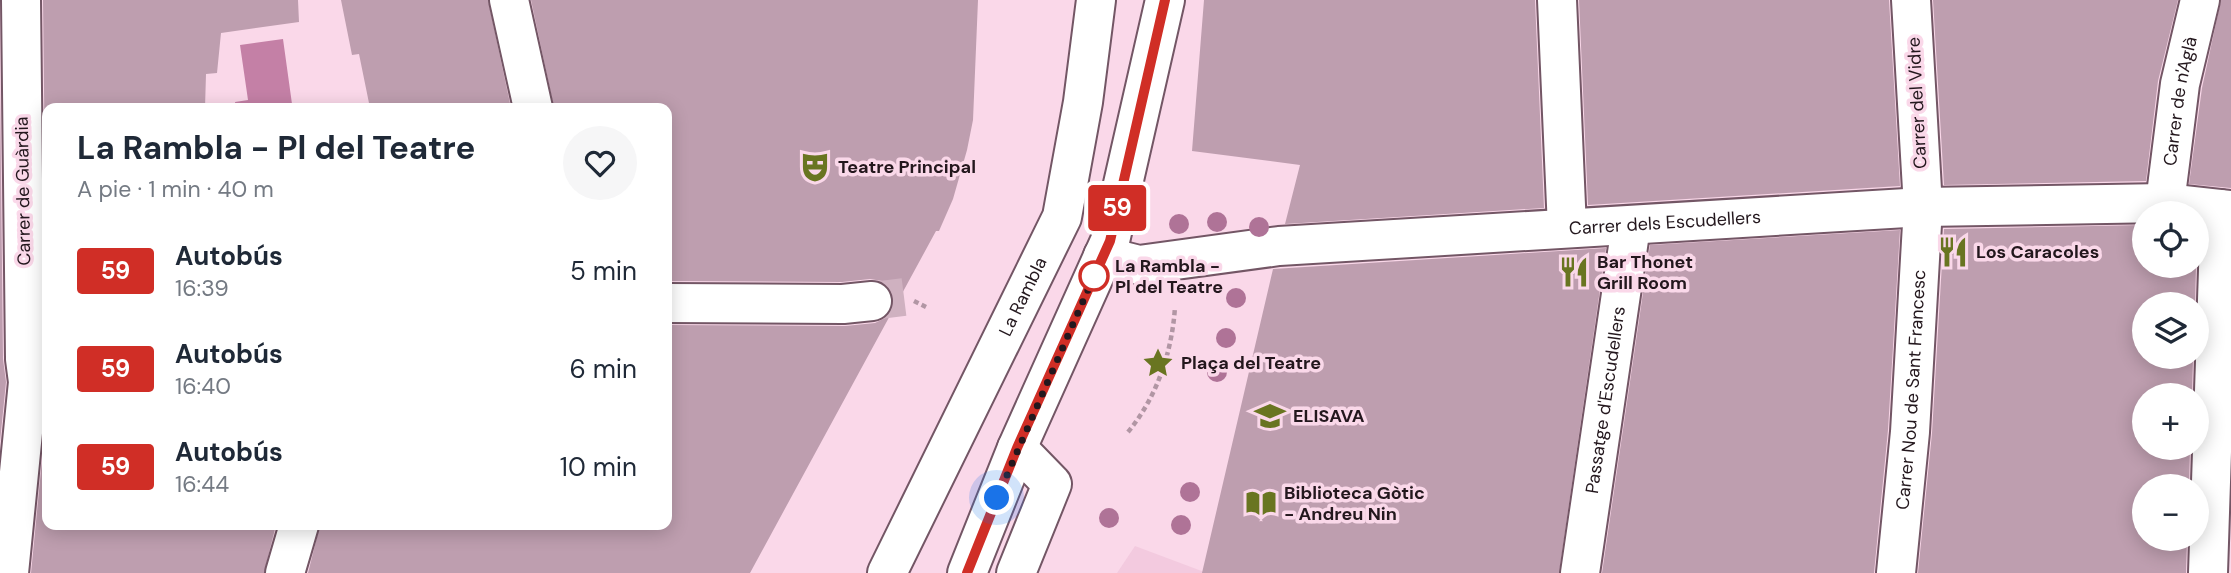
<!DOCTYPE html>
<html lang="es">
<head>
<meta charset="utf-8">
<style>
  body { margin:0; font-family:"DM Sans",sans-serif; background:#f6f6f7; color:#1f2937; height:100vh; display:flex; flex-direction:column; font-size:26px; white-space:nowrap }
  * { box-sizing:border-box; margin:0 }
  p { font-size:23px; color:#747a83 }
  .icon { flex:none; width:38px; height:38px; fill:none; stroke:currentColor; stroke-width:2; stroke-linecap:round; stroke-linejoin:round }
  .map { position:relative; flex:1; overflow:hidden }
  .panel { position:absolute; left:42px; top:103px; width:630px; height:427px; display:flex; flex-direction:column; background:#fff; border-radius:14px; box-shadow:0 4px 18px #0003 }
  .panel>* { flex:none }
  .badge { padding:0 14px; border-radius:5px; font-size:24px; line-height:46px }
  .controls { position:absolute; left:2132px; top:201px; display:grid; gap:14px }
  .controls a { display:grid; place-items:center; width:77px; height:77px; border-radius:50%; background:#fff; box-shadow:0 4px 18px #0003; font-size:35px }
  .you { position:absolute; width:35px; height:35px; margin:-18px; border:5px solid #fff; border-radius:50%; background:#1a73e8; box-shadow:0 0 0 10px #1a73e833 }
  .map>.badge { position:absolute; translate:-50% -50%; box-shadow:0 0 0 4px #fff }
  .round { display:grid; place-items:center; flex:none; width:74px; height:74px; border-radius:37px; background:#f6f6f7 }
  .headline { display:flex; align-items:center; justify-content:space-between; height:119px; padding:0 35px }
  h1 { font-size:33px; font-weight:700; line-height:52px }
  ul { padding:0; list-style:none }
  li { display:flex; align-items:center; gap:21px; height:98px; padding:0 35px }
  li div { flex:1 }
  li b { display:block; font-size:26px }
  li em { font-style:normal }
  li .badge { min-width:77px; font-weight:700; text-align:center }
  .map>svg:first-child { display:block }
</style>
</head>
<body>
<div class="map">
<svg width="2231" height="573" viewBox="0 0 2231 573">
  <rect width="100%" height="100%" fill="#fad8e9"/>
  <!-- built -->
  <path fill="#f3cadf" d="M1135,546L1207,573H1117Z"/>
  <!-- water -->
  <path fill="#c480a6" d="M283,39L292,104L261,108H236L235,102L248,100L240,45Z"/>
  <!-- building -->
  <path fill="#be9eaf" d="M43,0H298L299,22L221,33L217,73L206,74L205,108H47V360Z
    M341,0H488L511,108H370L359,54L352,55Z
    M531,0H978L973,120L967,150L953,199L939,231H936L750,573H308L320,525H667V325L845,326L875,323L885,318L892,309L894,298L890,289L882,281L870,279L842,282L667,281V108H554Z
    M1204,0H1535L1544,208L1285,224L1300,165L1192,151Z
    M1579,0H1889L1900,186L1588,205Z
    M1933,0H2178L2158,81L2146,181L1944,185Z
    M2221,0H2231V188L2189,184L2202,88Z
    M0,79L3,359L6,382L0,442Z
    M2144,225V266H2196L2195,304H2144V357H2193L2192,396H2144V448H2190L2189,486H2144V539H2187L2186,573H1918L1932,433L1944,229Z
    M1900,230L1888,430L1874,573H1602L1650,245Z
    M1606,248L1559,573H1202L1273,269Z
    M47,409V525H276L264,573H31Z"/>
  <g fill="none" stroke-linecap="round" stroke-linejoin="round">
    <!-- minor-tunnel -->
    <path stroke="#cfb1c0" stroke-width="38" stroke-dasharray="38 19" stroke-linecap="butt" d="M872,301L904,297"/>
    <!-- minor casing -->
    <g stroke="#735665" stroke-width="42">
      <g id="minor">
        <path d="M509,0L533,108"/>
        <path d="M1557,0L1567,228"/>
        <path id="s1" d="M2165,203L2180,84L2200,0"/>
        <path id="s2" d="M1103,256L1139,265L1279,246L1923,207L2165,203L2231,210"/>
        <path d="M667,303L843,304L872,301"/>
        <path d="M9,573L28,382L25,359L21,0"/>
        <path d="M285,573L299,525"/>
        <path id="s3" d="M887,573L1062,217L1083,102L1096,0"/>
        <path d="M967,573L1017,448L1110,241L1165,0"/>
        <path d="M1016,573L1052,484L1017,448"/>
        <path id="s4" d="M1580,573L1631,226"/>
        <path id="s5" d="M1896,573L1910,432L1923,207L1911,0"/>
        <path d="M2208,573L2220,209"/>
      </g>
    </g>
    <!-- path -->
    <path stroke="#b196a4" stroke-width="4.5" stroke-dasharray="5 3.5" stroke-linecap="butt" d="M914,301L926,307
      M1128,432C1157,397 1172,352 1175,307"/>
    <!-- minor -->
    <use href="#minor" stroke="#fff" stroke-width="38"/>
  </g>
  <!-- trees -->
  <g fill="#af7397">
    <circle cx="1217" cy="222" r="10"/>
    <circle cx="1179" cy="224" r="10"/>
    <circle cx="1259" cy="227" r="10"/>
    <circle cx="1236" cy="298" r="10"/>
    <circle cx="1226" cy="338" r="10"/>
    <circle cx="1217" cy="372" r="10"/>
    <circle cx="1190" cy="492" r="10"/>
    <circle cx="1109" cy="518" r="10"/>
    <circle cx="1181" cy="525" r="10"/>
  </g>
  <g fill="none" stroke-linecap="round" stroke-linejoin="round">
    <!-- line casing -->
    <g stroke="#fff" stroke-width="16">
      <path id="line" d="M967,573L1017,448L1110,241L1165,0"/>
    </g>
    <!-- line -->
    <use href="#line" stroke="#d02e26" stroke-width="10"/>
    <!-- walk -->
    <path stroke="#23171d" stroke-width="7" stroke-dasharray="0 12.6" d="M997,498L1094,276"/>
  </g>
  <!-- icons -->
  <defs>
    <g id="theatre-bare" transform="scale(2.415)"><path d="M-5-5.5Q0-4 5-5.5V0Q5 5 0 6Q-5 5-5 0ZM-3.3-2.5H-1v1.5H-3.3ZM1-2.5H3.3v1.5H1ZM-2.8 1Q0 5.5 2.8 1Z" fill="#697521" stroke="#fad8e9" stroke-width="2.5" paint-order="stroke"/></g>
    <g id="restaurant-bare" transform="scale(2.415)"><path d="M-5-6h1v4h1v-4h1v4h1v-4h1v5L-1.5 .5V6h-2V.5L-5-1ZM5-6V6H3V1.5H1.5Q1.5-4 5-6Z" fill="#697521" stroke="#fad8e9" stroke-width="2.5" paint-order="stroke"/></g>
    <g id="sight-bare" transform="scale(2.415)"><path d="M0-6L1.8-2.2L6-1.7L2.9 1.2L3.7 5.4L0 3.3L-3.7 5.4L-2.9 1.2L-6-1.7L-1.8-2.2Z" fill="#697521" stroke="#fad8e9" stroke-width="2.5" paint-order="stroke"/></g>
    <g id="university-bare" transform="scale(2.415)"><path d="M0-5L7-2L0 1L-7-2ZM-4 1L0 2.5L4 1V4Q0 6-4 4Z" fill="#697521" stroke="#fad8e9" stroke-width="2.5" paint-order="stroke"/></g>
    <g id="library-bare" transform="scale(2.415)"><path d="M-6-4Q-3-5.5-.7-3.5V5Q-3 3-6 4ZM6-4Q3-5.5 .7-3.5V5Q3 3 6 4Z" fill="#697521" stroke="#fad8e9" stroke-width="2.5" paint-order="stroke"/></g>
  </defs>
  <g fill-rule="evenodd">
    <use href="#theatre-bare" x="815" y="167"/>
    <use href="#restaurant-bare" x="1953" y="252"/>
    <use href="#restaurant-bare" x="1574" y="272"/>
    <use href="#sight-bare" x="1158" y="363"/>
    <use href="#university-bare" x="1270" y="416"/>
    <use href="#library-bare" x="1261" y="503"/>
  </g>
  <!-- markers -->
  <circle fill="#fff" stroke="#d02e26" stroke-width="3.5" cx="1094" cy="276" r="14"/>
  <g text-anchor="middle" stroke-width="7" stroke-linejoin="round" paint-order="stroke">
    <!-- street labels -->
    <g font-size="18" fill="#23171d" stroke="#fad8e9">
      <text dy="6" stroke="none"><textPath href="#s1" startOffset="103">Carrer de n'Aglà</textPath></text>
      <text transform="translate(1917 103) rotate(-93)" y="6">Carrer del Vidre</text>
      <text transform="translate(23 191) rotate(-91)" y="6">Carrer de Guàrdia</text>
      <text dy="6" stroke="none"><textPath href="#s2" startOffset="565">Carrer dels Escudellers</textPath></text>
      <text dy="6" stroke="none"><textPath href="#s3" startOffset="308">La Rambla</textPath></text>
      <text dy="6" stroke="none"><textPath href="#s5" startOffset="184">Carrer Nou de Sant Francesc</textPath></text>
      <text dy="6" stroke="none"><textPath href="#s4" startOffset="175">Passatge d'Escudellers</textPath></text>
    </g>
    <!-- poi labels -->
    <g font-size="18" font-weight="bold" fill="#23171d" stroke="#fad8e9" text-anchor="start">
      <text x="838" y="173">Teatre Principal</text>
      <text x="1976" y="258">Los Caracoles</text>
      <text x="1597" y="268">Bar Thonet<tspan x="1597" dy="21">Grill Room</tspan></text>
      <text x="1181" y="369">Plaça del Teatre</text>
      <text x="1293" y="422">ELISAVA</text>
      <text x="1284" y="499">Biblioteca Gòtic<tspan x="1284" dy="21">- Andreu Nin</tspan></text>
    </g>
    <!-- stop labels -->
    <g font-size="18" font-weight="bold" fill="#23171d" stroke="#fad8e9" text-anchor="start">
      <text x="1115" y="272">La Rambla -<tspan x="1115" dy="21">Pl del Teatre</tspan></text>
    </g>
  </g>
</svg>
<div class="controls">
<a><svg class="icon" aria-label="locate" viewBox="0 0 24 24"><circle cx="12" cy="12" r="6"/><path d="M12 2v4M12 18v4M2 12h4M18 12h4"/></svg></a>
<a><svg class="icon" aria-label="layers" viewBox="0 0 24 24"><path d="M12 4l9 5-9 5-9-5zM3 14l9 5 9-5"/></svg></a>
<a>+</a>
<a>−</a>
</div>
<div class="you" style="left:997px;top:498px"></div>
<b class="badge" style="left:1117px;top:208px;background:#d02e26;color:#fff">59</b>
<section class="panel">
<div class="headline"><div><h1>La Rambla - Pl del Teatre</h1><p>A pie · 1 min · 40 m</p></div><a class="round"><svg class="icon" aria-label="heart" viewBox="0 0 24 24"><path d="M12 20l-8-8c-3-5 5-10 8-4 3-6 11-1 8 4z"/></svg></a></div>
<ul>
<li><span class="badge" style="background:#d02e26;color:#fff">59</span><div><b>Autobús</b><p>16:39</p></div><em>5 min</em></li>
<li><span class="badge" style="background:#d02e26;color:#fff">59</span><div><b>Autobús</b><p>16:40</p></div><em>6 min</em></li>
<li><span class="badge" style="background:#d02e26;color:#fff">59</span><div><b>Autobús</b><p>16:44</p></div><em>10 min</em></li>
</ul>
</section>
</div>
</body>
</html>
